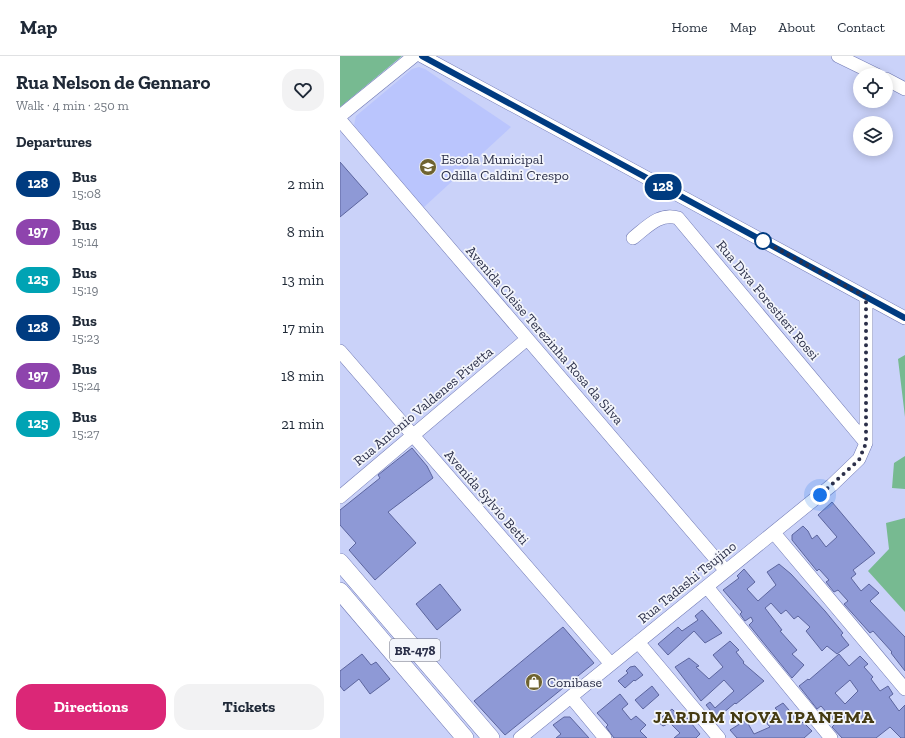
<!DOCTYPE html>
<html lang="en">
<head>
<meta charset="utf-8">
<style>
  body { margin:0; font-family:"Zilla Slab",serif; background:#f2f2f3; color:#1f2937; height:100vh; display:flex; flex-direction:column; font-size:15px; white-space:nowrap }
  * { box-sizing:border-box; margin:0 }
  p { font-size:13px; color:#747a83 }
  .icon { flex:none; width:22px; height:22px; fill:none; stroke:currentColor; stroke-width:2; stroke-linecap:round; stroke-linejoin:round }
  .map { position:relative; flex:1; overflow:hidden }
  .sheet { display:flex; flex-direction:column; background:#fff; width:340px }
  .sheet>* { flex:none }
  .badge { padding:0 8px; border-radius:13px; font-size:14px; line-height:26px }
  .buttons { position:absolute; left:513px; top:12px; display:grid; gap:8px }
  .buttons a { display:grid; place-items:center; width:40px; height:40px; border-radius:50%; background:#fff; box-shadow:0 2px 10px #0003; font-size:20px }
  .you { position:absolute; width:20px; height:20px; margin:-10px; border:3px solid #fff; border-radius:50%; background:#1a73e8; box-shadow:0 0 0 6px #1a73e833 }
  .map>.badge { position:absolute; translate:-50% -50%; box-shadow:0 0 0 2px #fff }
  h2 { padding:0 16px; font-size:15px; line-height:36px }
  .round { display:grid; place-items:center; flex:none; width:42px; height:42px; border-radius:16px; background:#f2f2f3 }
  .headline { display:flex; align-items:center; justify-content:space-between; height:68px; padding:0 16px }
  h1 { font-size:19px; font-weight:800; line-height:30px }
  .button { display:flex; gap:8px; margin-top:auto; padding:8px 16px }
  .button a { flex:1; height:46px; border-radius:16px; background:#db2777; color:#fff; font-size:16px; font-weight:800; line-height:46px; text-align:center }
  .button a+a { background:#f2f2f3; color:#1f2937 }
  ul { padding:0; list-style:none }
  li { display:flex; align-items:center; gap:12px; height:48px; padding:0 16px }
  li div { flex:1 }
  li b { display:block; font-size:15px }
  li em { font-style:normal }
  li .badge { min-width:44px; font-weight:700; text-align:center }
  header { display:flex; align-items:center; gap:24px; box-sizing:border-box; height:56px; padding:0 20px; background:#fff; border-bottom:1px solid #e0e1e3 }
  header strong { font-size:19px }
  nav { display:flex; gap:22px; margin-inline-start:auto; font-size:14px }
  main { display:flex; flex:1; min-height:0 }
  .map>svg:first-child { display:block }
</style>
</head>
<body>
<header>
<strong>Map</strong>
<nav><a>Home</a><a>Map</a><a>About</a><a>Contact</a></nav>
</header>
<main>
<section class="sheet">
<div class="headline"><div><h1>Rua Nelson de Gennaro</h1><p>Walk · 4 min · 250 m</p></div><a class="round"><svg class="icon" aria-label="heart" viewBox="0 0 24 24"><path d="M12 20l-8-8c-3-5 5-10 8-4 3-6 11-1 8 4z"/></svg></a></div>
<h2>Departures</h2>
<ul>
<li><span class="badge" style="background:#003b80;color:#fff">128</span><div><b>Bus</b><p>15:08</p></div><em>2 min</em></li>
<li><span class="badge" style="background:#8e44ad;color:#fff">197</span><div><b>Bus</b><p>15:14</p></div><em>8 min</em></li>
<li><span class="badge" style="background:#00a3b4;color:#fff">125</span><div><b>Bus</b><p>15:19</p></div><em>13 min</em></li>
<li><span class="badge" style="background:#003b80;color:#fff">128</span><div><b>Bus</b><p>15:23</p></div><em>17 min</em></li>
<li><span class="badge" style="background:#8e44ad;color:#fff">197</span><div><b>Bus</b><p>15:24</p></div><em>18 min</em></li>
<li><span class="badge" style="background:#00a3b4;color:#fff">125</span><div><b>Bus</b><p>15:27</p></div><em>21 min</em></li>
</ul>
<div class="button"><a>Directions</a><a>Tickets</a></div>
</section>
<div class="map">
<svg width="565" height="682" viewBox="0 0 565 682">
  <rect width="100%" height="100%" fill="#cad2f9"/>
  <!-- built -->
  <path fill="#bac5fd" d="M79,11L85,13L171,71L83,152L14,69L16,60L72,13Z"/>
  <!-- green -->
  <path fill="#77ba91" d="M0,0H62L0,51Z
    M565,299V361L558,303Z
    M565,400V433L552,432L554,407Z
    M565,462V556L528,515L549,493L546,467Z"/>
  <!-- building -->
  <path fill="#8e99d6" stroke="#5c659e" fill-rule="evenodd" d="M0,106L28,138L0,161Z
    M72,392L87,410L93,422L48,456L76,487L35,524L9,494L16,487L0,469V454L40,422L38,419Z
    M492,446L535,497L513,514L516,518L511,522L521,535L529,528L539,537L530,545L565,581V615L551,597L552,596L533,575L530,577L504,548L508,545L498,534L494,536L486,526L489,524L479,513L477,515L452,484V479L463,470L468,475L472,483L477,479L486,491L497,481L478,459Z
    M439,508L451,518L485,555L503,577L501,579L509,589L497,598L487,590L482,595L466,575L470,571L458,560L454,563L446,554L441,558L431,547L425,552L442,574L440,575L457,594L452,598L464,609L452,622L409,569L413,565L411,561L405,565L400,558L402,556L383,534L399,522L397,520L404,513L415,526L407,533L418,545L436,529L427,516Z
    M100,528L121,554L97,574L76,548Z
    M362,554L382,577L365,587L354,575L328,599L318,588L338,571L342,575L358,564L355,560Z
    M223,571L254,607L165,679L134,645Z
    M390,585L399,594L396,596L404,606L403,607L424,625L396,648L395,647L382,658L384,660L379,665L366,649L370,646L375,652L394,635L384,624L361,645L335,611L349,602L359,610L356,611L369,623L383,611L373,599Z
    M22,598L31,609L36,606L50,623L30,638L19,623L4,635L0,630V615Z
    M499,598L509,610L520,600L528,608L524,611L533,621L531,623L540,635L548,630L553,638L549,641L559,655L565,649V682H561L550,671L536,682H502L492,671L496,667L481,650L477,653L459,630L468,623L469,624ZM510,624L518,635L505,648L495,637Z
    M295,610L303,619L295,625L294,624L285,632L278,625L288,617L286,615L290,611Z
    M312,630L319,639L303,653L295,644Z
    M280,638L288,648L282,653L291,664L296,660L306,669L300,675L307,682H274L266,671L268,669L257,657Z
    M443,647L461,668L463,666L472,675L464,682H397L390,674L406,664L414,678L430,671L424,664L437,654L435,652Z
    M332,653L339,660L343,657L360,678L356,682H334L340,677L330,667L323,670L317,665Z
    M224,661H230L249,682H216L221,678L213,669Z"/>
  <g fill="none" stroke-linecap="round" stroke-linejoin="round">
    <!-- minor casing -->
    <g stroke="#717ab5" stroke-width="14">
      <path id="minor" d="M82,0L565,262
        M498,0L537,19
        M546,23L565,33
        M0,60L74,0
        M0,64L386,515
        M293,182C307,171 320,156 338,162L526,387
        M0,295L271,608
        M0,441L187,283
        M434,477L565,633
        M367,531L491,682
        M298,586L379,682
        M231,641L265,682
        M180,682L492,429L519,403L526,387V241"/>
    </g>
    <!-- major casing -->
    <g stroke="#717ab5" stroke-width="18">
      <path id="major" d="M0,506L151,682
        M0,535L125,682"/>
    </g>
    <!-- minor -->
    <use href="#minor" stroke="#fff" stroke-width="13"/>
    <!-- major -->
    <use href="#major" stroke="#fff" stroke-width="17"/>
  </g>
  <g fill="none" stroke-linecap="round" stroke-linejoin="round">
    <!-- line casing -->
    <g stroke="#fff" stroke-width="9">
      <path id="line" d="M82,0L565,262"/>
    </g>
    <!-- line -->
    <use href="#line" stroke="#003b80" stroke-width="6"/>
    <!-- walk -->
    <path stroke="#2b2f49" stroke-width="4" stroke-dasharray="0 7.2" d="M423,185L526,241V387L519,404L480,439"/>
  </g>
  <!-- icons -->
  <defs>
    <g id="school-disc" transform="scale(0.9)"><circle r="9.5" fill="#6f6330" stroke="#f3f5fb"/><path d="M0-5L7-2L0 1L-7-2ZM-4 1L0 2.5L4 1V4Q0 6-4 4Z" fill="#fff"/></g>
    <g id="shop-disc" transform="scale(0.9)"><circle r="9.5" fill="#6f6330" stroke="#f3f5fb"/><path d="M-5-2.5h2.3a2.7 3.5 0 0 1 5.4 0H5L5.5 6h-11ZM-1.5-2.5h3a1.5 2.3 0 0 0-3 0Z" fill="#fff"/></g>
  </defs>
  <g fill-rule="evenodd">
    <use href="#school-disc" x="88" y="111"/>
    <use href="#shop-disc" x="194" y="626"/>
  </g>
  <!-- markers -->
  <circle fill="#fff" stroke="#003b80" stroke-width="2" cx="423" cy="185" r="8"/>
  <g text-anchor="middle" stroke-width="3.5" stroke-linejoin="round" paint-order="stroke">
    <!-- shield labels -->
    <rect fill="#f3f5fb" stroke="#676a7e" stroke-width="1" x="50" y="583" width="50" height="22" rx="3"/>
    <g font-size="13" font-weight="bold" fill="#2b2f49">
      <text x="75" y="599">BR-478</text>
    </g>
    <!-- poi labels -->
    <g font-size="14" fill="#2b2f49" stroke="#f3f5fb" text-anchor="start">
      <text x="101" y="108">Escola Municipal<tspan x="101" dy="16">Odilla Caldini Crespo</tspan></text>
      <text x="207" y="631">Conibase</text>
    </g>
    <!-- street labels -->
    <g font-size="14" fill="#2b2f49" stroke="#f3f5fb">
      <text transform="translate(428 244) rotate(50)" y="5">Rua Diva Forestieri Rossi</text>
      <text transform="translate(205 279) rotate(49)" y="5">Avenida Cleise Terezinha Rosa da Silva</text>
      <text transform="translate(83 350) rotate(-40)" y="5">Rua Antonio Valdenes Pivetta</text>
      <text transform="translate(147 441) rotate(49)" y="5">Avenida Sylvio Betti</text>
      <text transform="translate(347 526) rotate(-39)" y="5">Rua Tadashi Tsujino</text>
    </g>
    <!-- district labels -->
    <g font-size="18" font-weight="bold" letter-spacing="1" fill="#453b12" stroke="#f3f5fb">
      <text x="424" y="667">JARDIM NOVA IPANEMA</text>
    </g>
  </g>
</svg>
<div class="buttons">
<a><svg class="icon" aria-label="locate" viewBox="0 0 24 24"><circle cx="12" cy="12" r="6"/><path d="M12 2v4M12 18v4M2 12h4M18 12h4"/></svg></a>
<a><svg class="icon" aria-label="layers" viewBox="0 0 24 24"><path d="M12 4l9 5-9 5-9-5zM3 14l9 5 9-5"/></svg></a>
</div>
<div class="you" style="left:480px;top:439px"></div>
<b class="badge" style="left:323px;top:131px;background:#003b80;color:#fff">128</b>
</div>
</main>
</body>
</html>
